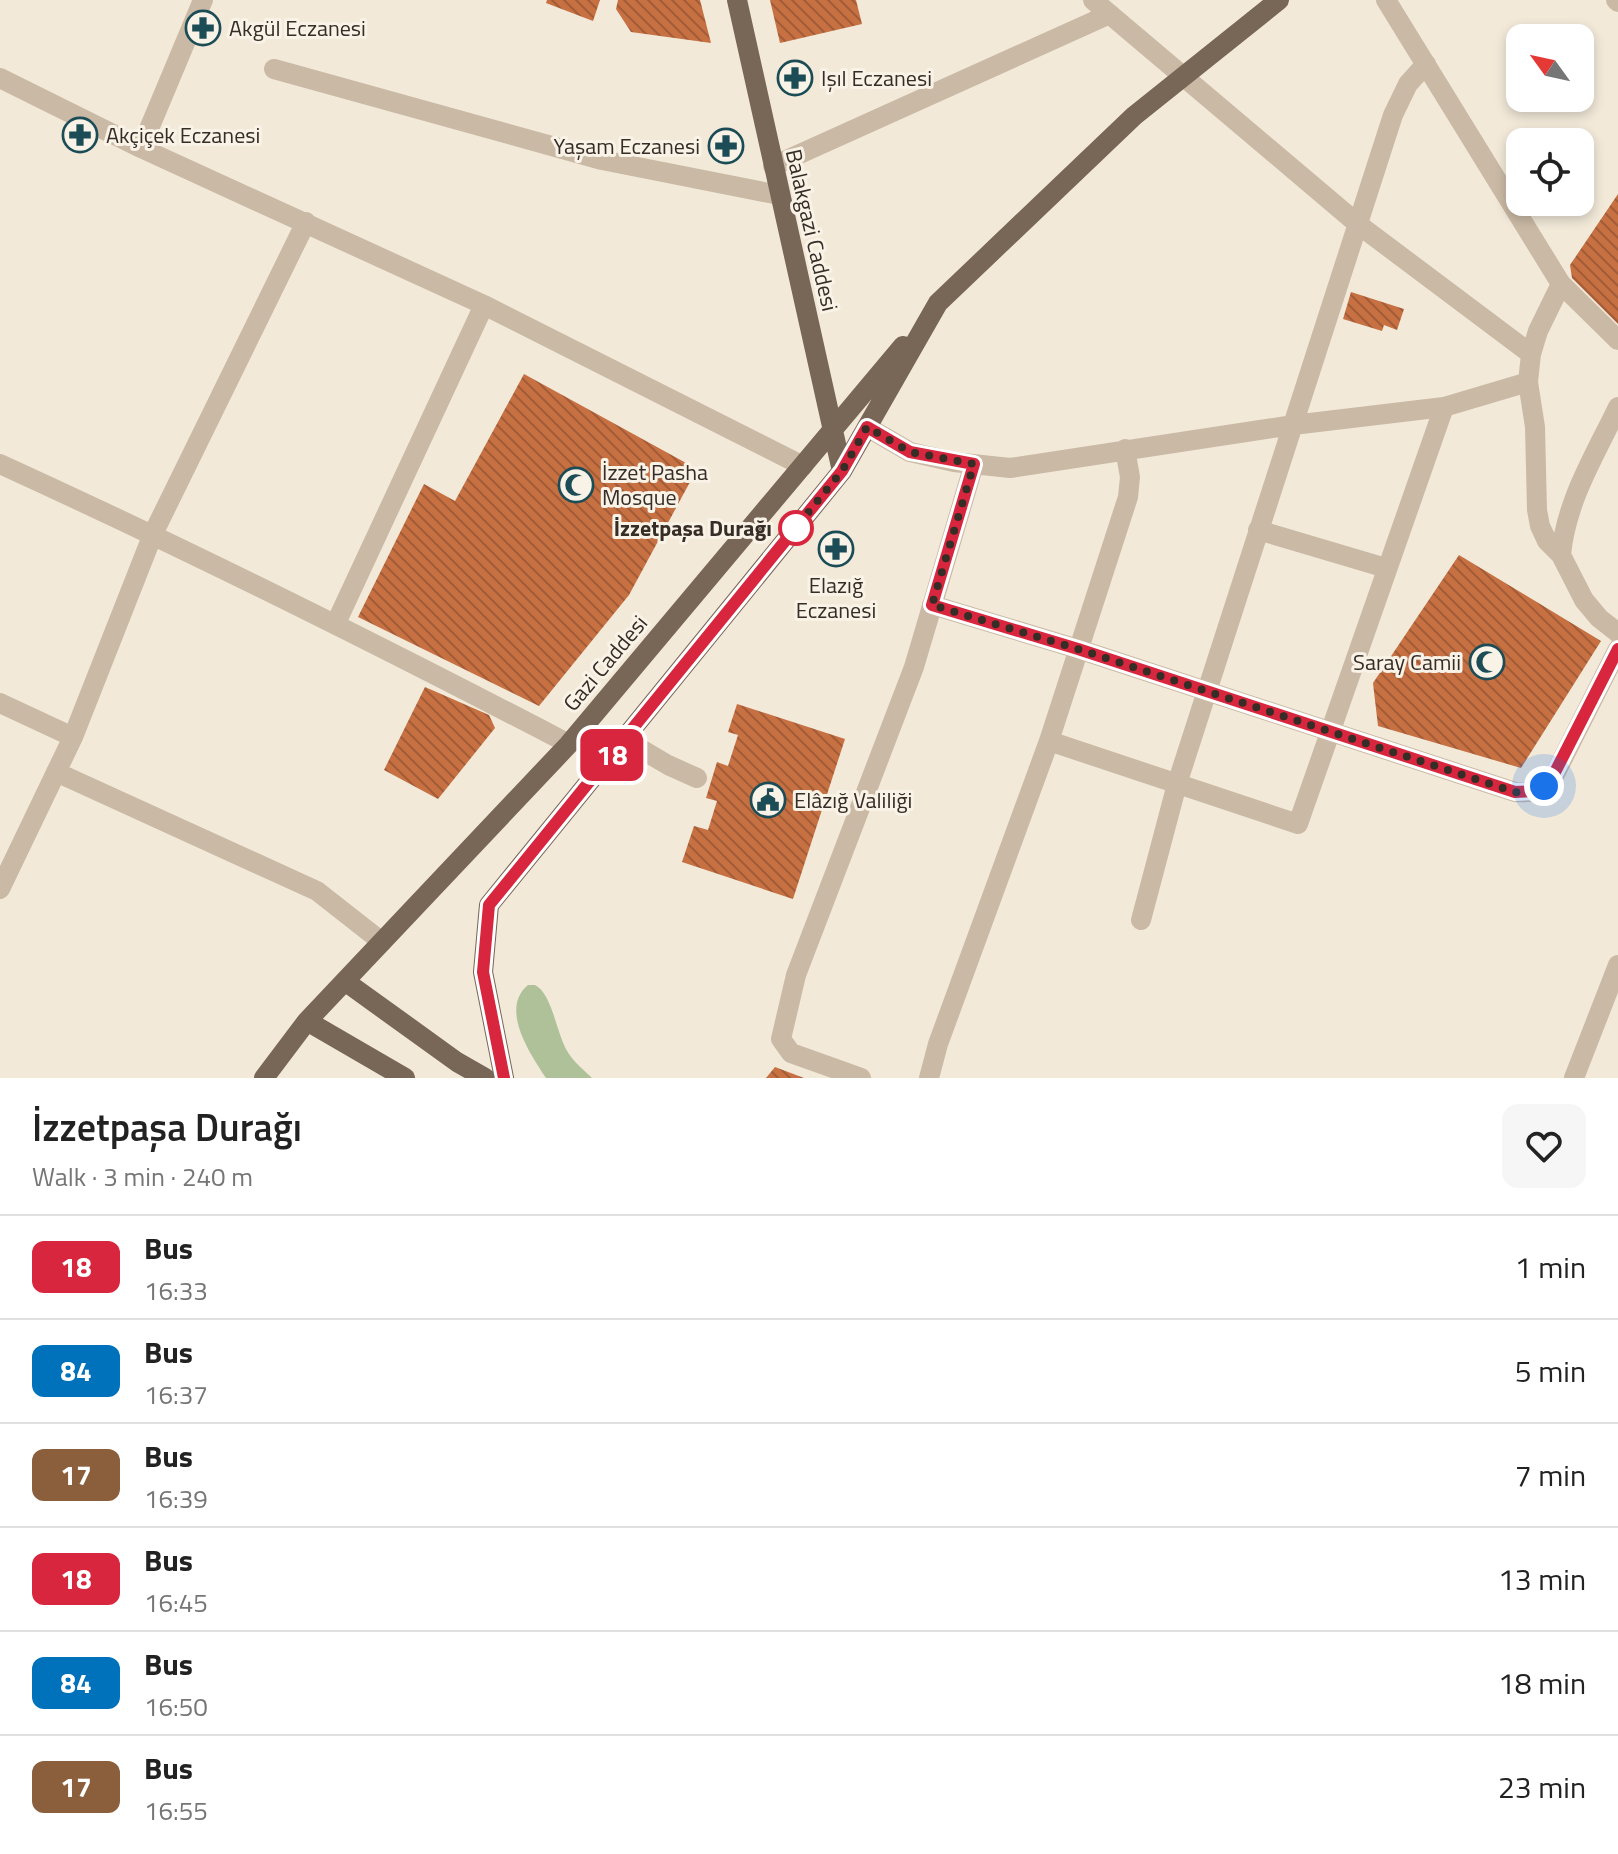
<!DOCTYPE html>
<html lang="en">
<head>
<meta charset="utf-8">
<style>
  body { margin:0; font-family:"Titillium Web",sans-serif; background:#f6f6f6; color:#222; height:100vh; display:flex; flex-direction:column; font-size:30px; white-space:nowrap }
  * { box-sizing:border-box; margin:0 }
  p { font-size:26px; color:#767676 }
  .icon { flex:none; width:44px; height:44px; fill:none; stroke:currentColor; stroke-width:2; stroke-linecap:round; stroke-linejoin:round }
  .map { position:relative; height:1078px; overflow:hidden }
  .panel { display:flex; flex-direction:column; background:#fff; flex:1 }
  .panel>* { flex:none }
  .badge { padding:0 16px; border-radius:12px; font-size:28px; line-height:52px }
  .needle { width:52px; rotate:303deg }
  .buttons { position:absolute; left:1506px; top:24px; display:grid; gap:16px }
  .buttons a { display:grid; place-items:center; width:88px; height:88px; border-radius:16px; background:#fff; box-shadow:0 4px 12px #0003; font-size:40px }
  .you { position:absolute; width:40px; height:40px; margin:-20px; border:6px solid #fff; border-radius:50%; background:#1a73e8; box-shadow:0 0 0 12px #1a73e833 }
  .map>.badge { position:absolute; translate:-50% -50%; box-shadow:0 0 0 4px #fff }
  .round { display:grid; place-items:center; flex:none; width:84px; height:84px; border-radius:16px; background:#f6f6f6 }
  .summary { display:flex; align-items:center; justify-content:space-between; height:136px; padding:0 32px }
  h1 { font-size:38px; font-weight:600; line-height:60px }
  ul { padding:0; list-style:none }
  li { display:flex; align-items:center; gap:24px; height:104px; padding:0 32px; border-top:2px solid #e0e0e0 }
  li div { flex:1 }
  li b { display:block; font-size:30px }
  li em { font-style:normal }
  li .badge { min-width:88px; font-weight:700; text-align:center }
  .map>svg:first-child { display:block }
</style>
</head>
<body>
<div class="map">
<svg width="1618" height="1078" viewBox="0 0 1618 1078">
  <defs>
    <pattern id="building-back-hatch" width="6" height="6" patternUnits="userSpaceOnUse" patternTransform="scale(2)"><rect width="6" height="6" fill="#c77042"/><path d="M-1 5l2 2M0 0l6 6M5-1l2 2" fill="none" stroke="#a25c37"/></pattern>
  </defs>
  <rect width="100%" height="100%" fill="#f2e9d9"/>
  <!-- grass -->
  <path fill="#afc199" d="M528,985H535C553,994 556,1035 569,1054C575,1063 584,1070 592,1078H546C531,1055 499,1009 528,985Z"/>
  <!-- building -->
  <path fill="url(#building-back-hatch)" d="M547,0H600L593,21L546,3Z
    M618,0H700L711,43L631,32L616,9Z
    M770,0H856L862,24L780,43Z
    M1618,194V324L1572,278L1570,265Z
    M1351,292L1404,309L1397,330L1384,325L1382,331L1343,319Z
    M524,374L697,469L629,595L539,706L358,617L424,484L455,501Z
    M1459,555L1601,641L1521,768L1378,726L1373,683Z
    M425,687L489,715L495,728L438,799L384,770Z
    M737,704L845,739L793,899L682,862L694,826L708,830L717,801L706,798L717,762L728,766L738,735L728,732Z
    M775,1067L804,1078H766Z"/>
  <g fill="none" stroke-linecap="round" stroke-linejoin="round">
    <!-- minor -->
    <path stroke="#cabaa5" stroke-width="20" d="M1093,0L1359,225L1531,354
      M1386,0L1561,284L1618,340
      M1616,0L1618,2
      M274,69L602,160L779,195
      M0,78L141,148L484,305L803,466
      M141,148L203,0
      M773,166L1110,14
      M1561,284L1538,331L1531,354L1528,382L1535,427L1537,510L1540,526L1547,541L1561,555L1584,600L1599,618L1618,633
      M867,427L910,452L954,462L1010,468L1293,425L1444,407L1528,382
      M0,464C193,552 381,646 569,744
      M1258,530L1386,568
      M1561,555C1566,501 1595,455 1618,407
      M932,605L1078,649L1515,792C1534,794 1545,788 1556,772L1618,649
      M336,623L484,305
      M0,703L73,737
      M624,739L668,765L697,778
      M1049,741L1298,824L1444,407
      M56,772L317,891L382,942
      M0,889L73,737L153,534L306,222
      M1141,920L1177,784L1393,115L1408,84L1426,64
      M861,1078L791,1053L781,1039L796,975L914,667L974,464
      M929,1078L938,1044L1049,741L1128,497L1130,477L1125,449
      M1574,1078L1618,965"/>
    <!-- major -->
    <path stroke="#786657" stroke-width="20" d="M737,0L842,471
      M346,982L457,1062L485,1078
      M307,1021L405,1078
      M264,1078L307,1021L569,744L903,346
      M504,1078L483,972L489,905L842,471L938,303L1134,116L1279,0"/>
  </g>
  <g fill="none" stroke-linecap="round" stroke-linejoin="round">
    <!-- line casing -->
    <g stroke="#fff" stroke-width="18">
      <path id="line" d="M504,1078L483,972L489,905L842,471L867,427L910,452L974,464L932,605L1078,649L1515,792L1537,791L1551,780L1618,649"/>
    </g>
    <!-- line -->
    <use href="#line" stroke="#d7263d" stroke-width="12"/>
    <!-- walk -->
    <path stroke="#362d27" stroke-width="8" stroke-dasharray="0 14.4" d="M796,528L793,531L842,471L867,427L910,452L974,464L932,605L1078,649L1515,792L1526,793L1544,786"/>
  </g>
  <!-- icons -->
  <defs>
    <g id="pharmacy-ring" transform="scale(1.8)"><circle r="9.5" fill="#f9f2e6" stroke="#1c4d57" stroke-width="1.5"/><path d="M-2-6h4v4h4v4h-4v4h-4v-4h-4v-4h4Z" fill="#1c4d57"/></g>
    <g id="mosque-ring" transform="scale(1.8)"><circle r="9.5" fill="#f9f2e6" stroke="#1c4d57" stroke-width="1.5"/><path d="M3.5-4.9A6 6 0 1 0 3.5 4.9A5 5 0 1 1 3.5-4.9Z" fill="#1c4d57"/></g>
    <g id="civic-ring" transform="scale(1.8)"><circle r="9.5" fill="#f9f2e6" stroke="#1c4d57" stroke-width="1.5"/><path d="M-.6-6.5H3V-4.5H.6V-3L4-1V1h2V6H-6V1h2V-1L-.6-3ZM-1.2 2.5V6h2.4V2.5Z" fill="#1c4d57"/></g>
  </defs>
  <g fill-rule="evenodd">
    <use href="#pharmacy-ring" x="203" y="28"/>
    <use href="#pharmacy-ring" x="795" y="78"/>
    <use href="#pharmacy-ring" x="80" y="135"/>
    <use href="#pharmacy-ring" x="726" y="146"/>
    <use href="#mosque-ring" x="576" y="485"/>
    <use href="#pharmacy-ring" x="836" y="549"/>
    <use href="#mosque-ring" x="1487" y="662"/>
    <use href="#civic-ring" x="768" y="800"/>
  </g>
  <!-- markers -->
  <circle fill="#fff" stroke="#d7263d" stroke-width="4" cx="796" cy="528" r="16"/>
  <g text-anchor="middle" stroke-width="6" stroke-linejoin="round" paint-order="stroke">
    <!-- poi labels -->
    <g font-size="22" fill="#362d27" stroke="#f9f2e6" text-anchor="start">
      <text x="229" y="36">Akgül Eczanesi</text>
      <text x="821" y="86">Işıl Eczanesi</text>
      <text x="106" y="143">Akçiçek Eczanesi</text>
      <text x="700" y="154" text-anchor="end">Yaşam Eczanesi</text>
      <text x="602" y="480">İzzet Pasha<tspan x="602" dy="25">Mosque</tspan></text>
      <text x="836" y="593" text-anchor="middle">Elazığ<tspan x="836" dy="25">Eczanesi</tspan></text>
      <text x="1461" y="670" text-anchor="end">Saray Camii</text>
      <text x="794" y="808">Elâzığ Valiliği</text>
    </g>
    <!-- street labels -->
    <g font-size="22" fill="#362d27" stroke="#f9f2e6">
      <text transform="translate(812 230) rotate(77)" y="8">Balakgazi Caddesi</text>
      <text transform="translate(605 663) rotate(-50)" y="8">Gazi Caddesi</text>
    </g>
    <!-- stop labels -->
    <g font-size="22" font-weight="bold" fill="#362d27" stroke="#f9f2e6" text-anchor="end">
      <text x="772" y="536">İzzetpaşa Durağı</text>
    </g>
  </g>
</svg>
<div class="buttons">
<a><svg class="needle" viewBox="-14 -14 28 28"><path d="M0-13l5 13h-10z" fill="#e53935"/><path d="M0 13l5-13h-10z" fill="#767676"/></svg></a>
<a><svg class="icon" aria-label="locate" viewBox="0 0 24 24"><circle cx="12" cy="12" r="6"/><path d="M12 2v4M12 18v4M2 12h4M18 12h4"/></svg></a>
</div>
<div class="you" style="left:1544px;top:786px"></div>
<b class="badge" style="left:612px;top:755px;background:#d7263d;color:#fff">18</b>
</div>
<section class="panel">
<div class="summary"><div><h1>İzzetpaşa Durağı</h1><p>Walk · 3 min · 240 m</p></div><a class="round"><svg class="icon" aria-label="heart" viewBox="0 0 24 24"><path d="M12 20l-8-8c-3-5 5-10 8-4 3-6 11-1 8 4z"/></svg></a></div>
<ul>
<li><span class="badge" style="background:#d7263d;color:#fff">18</span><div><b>Bus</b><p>16:33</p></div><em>1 min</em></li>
<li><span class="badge" style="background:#0072bc;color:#fff">84</span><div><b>Bus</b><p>16:37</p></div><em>5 min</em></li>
<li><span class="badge" style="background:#8b5e3c;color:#fff">17</span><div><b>Bus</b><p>16:39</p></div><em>7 min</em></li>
<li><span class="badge" style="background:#d7263d;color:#fff">18</span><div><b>Bus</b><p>16:45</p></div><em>13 min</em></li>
<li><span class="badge" style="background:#0072bc;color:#fff">84</span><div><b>Bus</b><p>16:50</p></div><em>18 min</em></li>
<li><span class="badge" style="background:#8b5e3c;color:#fff">17</span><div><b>Bus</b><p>16:55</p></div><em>23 min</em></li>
</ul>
</section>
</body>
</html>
